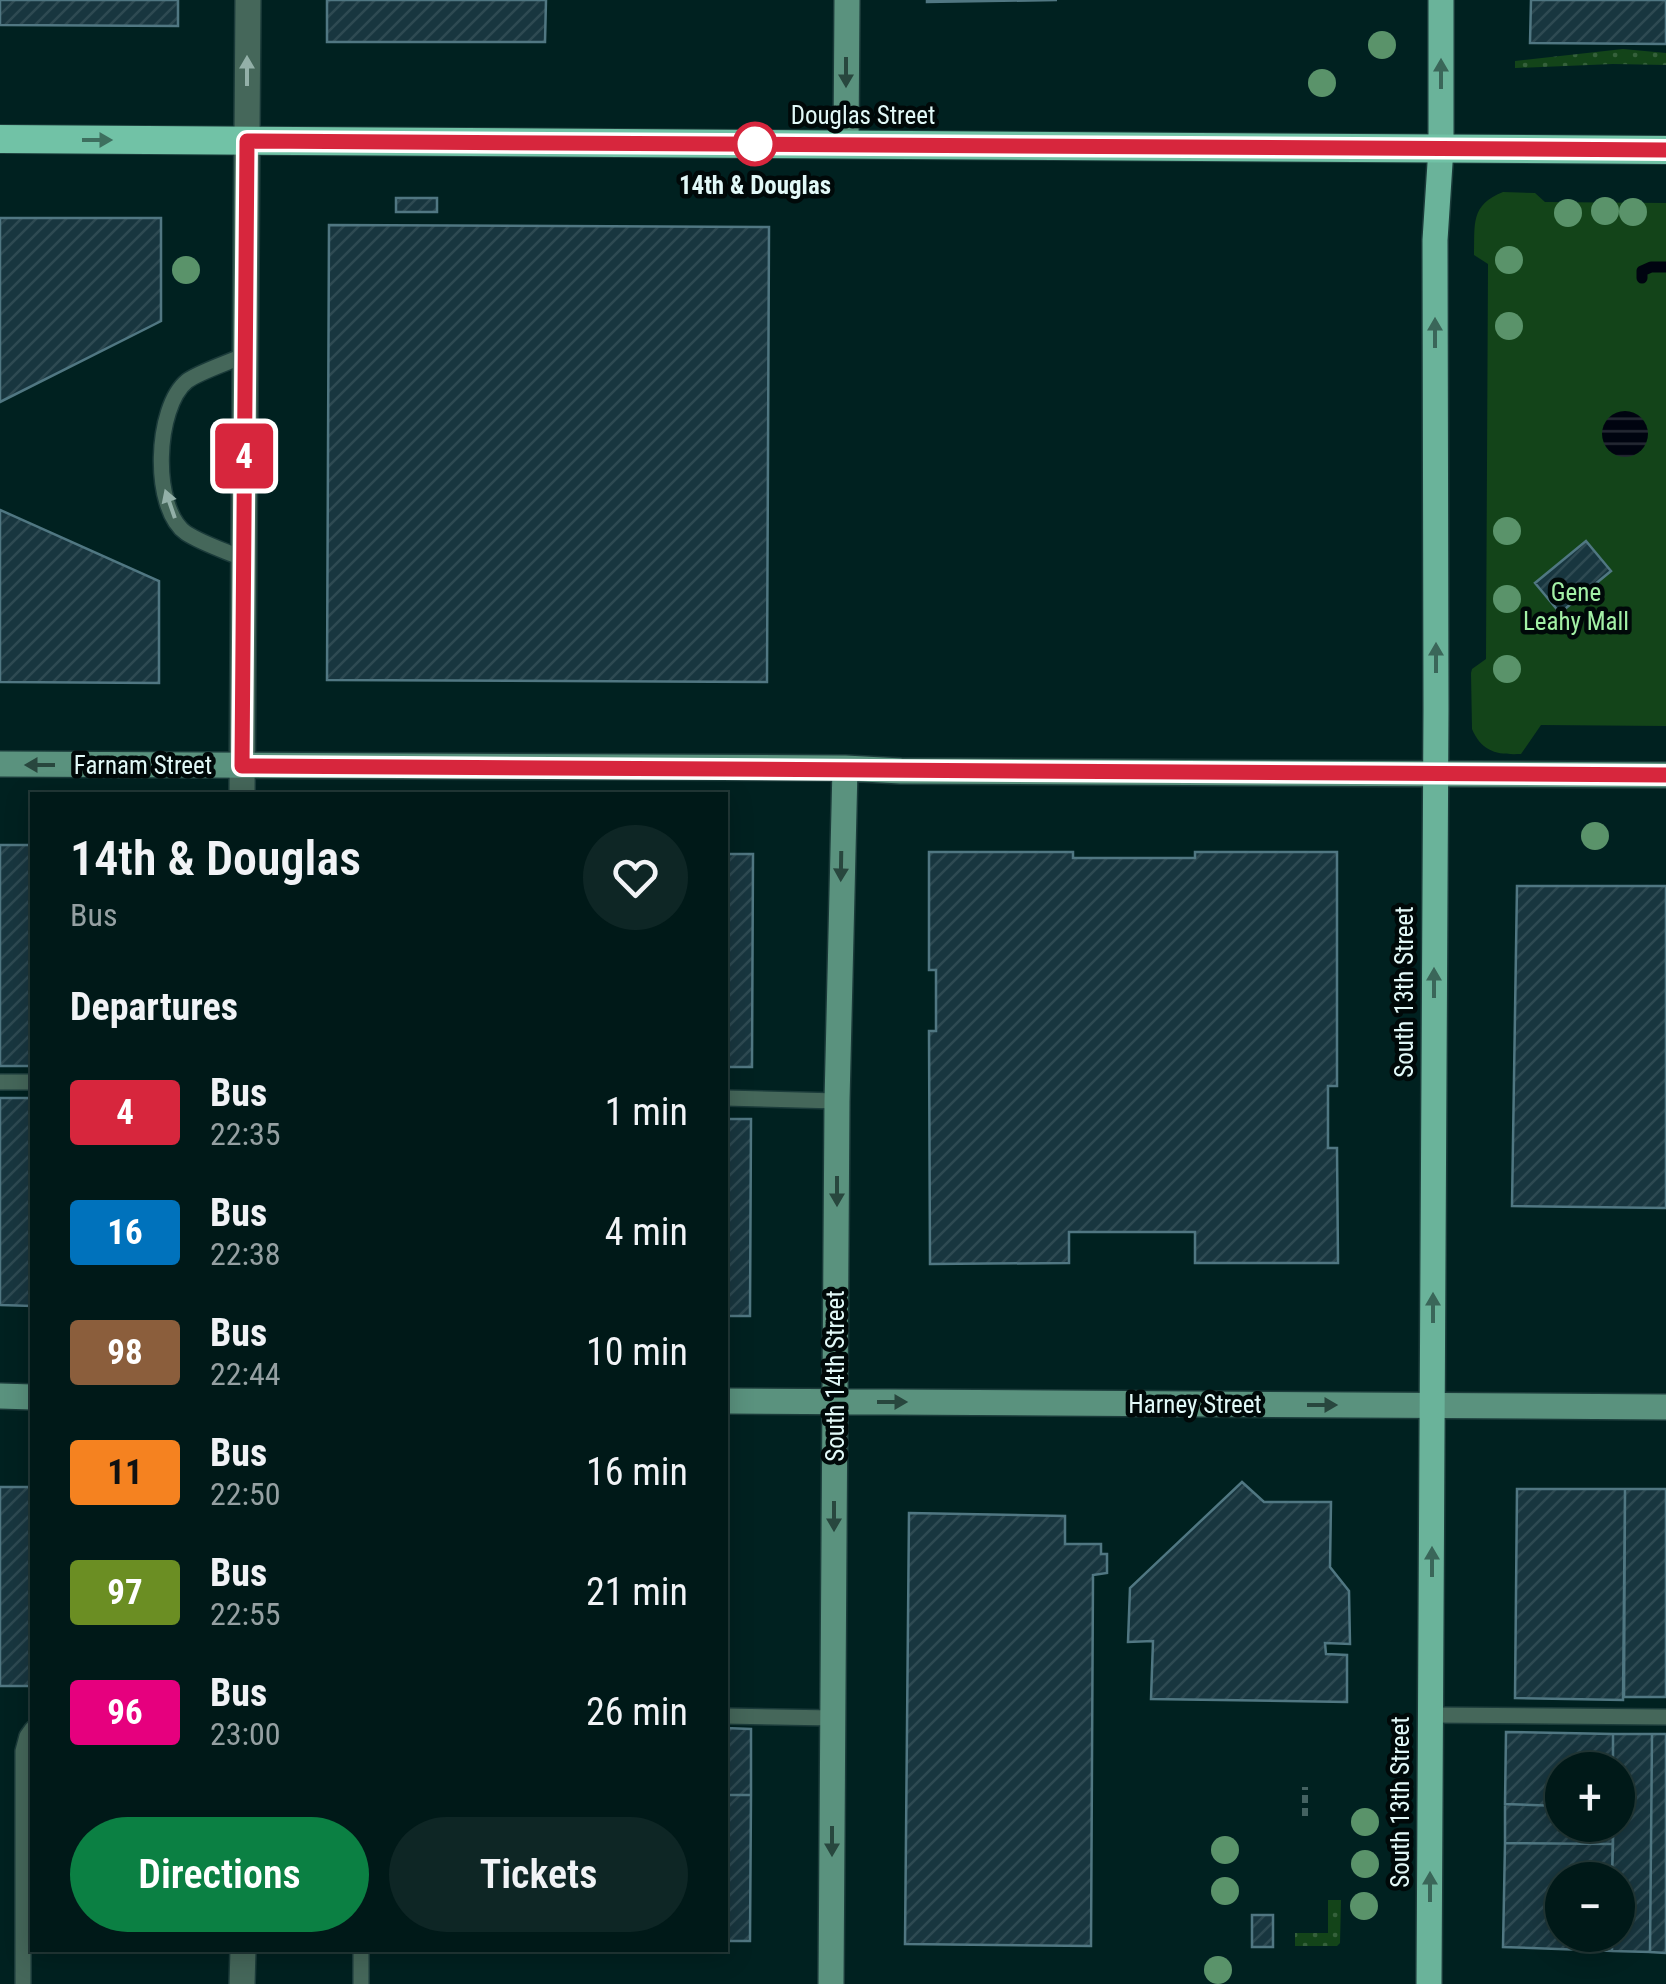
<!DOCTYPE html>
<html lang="en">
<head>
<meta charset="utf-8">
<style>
  body { margin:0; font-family:"Roboto Condensed",sans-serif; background:#0e2625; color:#f1f3f6; height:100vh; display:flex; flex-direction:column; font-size:38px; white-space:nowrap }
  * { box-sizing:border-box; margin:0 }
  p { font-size:32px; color:#95a0a2 }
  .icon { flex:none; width:55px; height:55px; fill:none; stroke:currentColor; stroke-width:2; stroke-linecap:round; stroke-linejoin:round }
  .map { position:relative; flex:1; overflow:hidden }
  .details { position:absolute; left:30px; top:792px; width:698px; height:1160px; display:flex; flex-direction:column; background:#001918; border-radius:0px; box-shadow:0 5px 25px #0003,0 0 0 2px #223837 }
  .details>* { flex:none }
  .badge { padding:0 20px; border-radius:8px; font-size:35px; line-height:65px }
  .controls { position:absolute; left:1545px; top:1752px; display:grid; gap:20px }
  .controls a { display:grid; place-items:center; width:90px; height:90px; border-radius:50%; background:#001918; box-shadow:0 5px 25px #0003,0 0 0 2px #223837; font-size:50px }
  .map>.badge { position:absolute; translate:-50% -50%; box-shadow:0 0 0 5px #fff }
  h2 { padding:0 40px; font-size:38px; line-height:90px }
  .round { display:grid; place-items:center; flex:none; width:105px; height:105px; border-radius:52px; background:#0e2625 }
  .overview { display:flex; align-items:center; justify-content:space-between; height:170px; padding:0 40px }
  h1 { font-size:48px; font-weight:600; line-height:75px }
  .primary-button { display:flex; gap:20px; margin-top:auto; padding:20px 40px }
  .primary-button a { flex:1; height:115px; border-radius:60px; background:#0b8043; color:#fff; font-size:40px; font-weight:600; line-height:115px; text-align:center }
  .primary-button a+a { background:#0e2625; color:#f1f3f6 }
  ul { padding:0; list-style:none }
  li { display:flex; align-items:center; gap:30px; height:120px; padding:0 40px }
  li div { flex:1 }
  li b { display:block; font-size:38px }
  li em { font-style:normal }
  li .badge { min-width:110px; font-weight:700; text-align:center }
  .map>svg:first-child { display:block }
</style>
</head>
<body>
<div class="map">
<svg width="1666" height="1984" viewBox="0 0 1666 1984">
  <defs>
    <pattern id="grass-dots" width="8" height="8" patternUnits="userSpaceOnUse" patternTransform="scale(2.5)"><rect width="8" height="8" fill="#134419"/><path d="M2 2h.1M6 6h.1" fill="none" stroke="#35603b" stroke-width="1.8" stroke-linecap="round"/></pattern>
    <pattern id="water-rules" width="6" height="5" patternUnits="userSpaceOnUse" patternTransform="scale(2.5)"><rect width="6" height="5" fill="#000410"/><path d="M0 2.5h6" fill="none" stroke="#252934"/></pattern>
    <pattern id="building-hatch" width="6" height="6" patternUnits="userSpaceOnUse" patternTransform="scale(2.5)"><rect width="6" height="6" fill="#18363f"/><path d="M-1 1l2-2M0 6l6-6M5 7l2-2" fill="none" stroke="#2e4a52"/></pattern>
  </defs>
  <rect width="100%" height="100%" fill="#002120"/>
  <!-- grass -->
  <path fill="url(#grass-dots)" d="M1623,49L1666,53V65L1613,64L1515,68V61Z
    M1328,1900H1341L1340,1943L1337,1946H1295V1933H1328Z"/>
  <!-- park -->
  <path fill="#134419" d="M1503,192L1535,193L1545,202L1666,203V726L1541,725L1521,754C1497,755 1482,752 1472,729L1471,673L1472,669L1486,659L1488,264L1474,255C1475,224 1470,205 1503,192Z"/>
  <!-- water -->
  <path fill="url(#water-rules)" d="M1602 434a23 23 0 1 1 46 0a23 23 0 1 1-46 0Z"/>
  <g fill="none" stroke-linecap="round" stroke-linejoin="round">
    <!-- stream -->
    <path stroke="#000410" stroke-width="11" d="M1642,278V271L1651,267H1666"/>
  </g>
  <!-- building -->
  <path fill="url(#building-hatch)" stroke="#507782" stroke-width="2.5" d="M0,0H178V26L0,25Z
    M327,0H546L545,42H327Z
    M927,0H1057L927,2Z
    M1531,0H1666V44L1530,43Z
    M396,198H437V212H396Z
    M0,218H161V321L0,402Z
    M329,225L769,227L767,682L327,680Z
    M0,510L159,581V683L0,682Z
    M1586,541L1611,571L1560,613L1535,583Z
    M0,845H32V1066H0Z
    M929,852H1073V858H1195V852H1337V1086H1328V1148H1337L1338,1263H1195V1232H1069V1263L930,1264L929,1031H936V970H929Z
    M725,854H753L752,1067H725Z
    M1517,886H1666V1208L1512,1206Z
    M0,1098H32V1306L0,1305Z
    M725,1119H751L750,1316H725Z
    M1242,1482L1264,1502H1331L1330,1567L1349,1591L1350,1644L1325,1643L1326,1654L1347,1655V1702L1151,1699L1153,1641L1128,1642L1130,1588Z
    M0,1487H32V1686H0Z
    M1517,1489H1625L1623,1700L1515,1698Z
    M1625,1489H1666V1697H1624Z
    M909,1513L1065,1516V1544H1101V1554H1107V1573L1093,1575L1091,1946L905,1944Z
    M725,1728L751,1729V1795H725Z
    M1506,1732L1613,1734V1770H1562V1806L1505,1804Z
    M1613,1734H1652L1650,1952L1612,1951V1935H1618V1880H1612L1613,1825H1618V1770H1613Z
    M1652,1734H1666V1953L1650,1952Z
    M725,1795H751L750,1941H725Z
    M1505,1804L1562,1806V1825H1613V1844L1505,1843Z
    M1505,1843L1613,1844L1612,1880H1562V1935H1612V1951L1503,1947Z
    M1252,1915H1273V1947H1252Z"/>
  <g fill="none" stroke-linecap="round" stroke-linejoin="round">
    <!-- service casing -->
    <g stroke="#1b3b3a" stroke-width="18">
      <path id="service" d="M244,559C226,551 203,544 186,533C151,508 155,407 187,381C199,372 230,362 245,355
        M0,1082H32
        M725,1098L837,1101
        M1431,1715L1666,1717
        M725,1716L833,1718
        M23,1984V1751L27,1736L32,1729
        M361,1984V1950"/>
    </g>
    <!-- tertiary casing -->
    <g stroke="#1b3b3a" stroke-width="28">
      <path id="tertiary" d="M242,795L248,0
        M242,1984L243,1950"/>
    </g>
    <!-- secondary casing -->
    <g stroke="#1b3b3a" stroke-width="28">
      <path id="secondary" d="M846,144L847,0
        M0,764L845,768L901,771L1666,775
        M0,1396L32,1397
        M725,1401L1666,1407
        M831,1984L837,1101L845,768"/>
    </g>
    <!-- primary casing -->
    <g stroke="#1b3b3a" stroke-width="28">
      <path id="primary" d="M1429,1984L1436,709L1435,240L1441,148V0"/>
    </g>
    <!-- trunk casing -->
    <g stroke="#1b3b3a" stroke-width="30">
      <path id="trunk" d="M0,139L1666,150"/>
    </g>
    <!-- path -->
    <path stroke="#446261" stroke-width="6" stroke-dasharray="8 5" stroke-linecap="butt" d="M1305,1816V1787"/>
    <!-- service -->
    <use href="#service" stroke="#45675a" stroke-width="15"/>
    <!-- tertiary -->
    <use href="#tertiary" stroke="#45675a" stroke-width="25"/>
    <!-- secondary -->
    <use href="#secondary" stroke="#5a927e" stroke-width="25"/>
    <!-- primary -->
    <use href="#primary" stroke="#6ab39a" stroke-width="25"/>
    <!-- trunk -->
    <use href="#trunk" stroke="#71c2a6" stroke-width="28"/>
  </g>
  <!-- trees -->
  <g fill="#5a936a">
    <circle cx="1382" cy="45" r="14"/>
    <circle cx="1322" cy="83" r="14"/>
    <circle cx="1605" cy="211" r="14"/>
    <circle cx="1633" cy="212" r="14"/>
    <circle cx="1568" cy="213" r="14"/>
    <circle cx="1509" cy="260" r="14"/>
    <circle cx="186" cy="270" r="14"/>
    <circle cx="1509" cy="326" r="14"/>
    <circle cx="1507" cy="531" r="14"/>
    <circle cx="1507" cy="599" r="14"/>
    <circle cx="1507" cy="669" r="14"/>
    <circle cx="1595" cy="836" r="14"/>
    <circle cx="1365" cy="1822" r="14"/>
    <circle cx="1225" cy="1850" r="14"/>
    <circle cx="1365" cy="1864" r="14"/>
    <circle cx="1225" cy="1891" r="14"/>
    <circle cx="1364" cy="1906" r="14"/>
    <circle cx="1218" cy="1970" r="14"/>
  </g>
  <!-- one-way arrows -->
  <defs><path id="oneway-solid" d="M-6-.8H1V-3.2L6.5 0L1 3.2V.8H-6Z" transform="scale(2.5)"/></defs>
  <g fill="#93b0a8">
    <use href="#oneway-solid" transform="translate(247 71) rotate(-90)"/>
    <use href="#oneway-solid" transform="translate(170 504) rotate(-109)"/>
  </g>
  <g fill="#28473e">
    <use href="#oneway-solid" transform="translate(846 72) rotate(90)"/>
    <use href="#oneway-solid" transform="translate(40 765) rotate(-180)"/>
    <use href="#oneway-solid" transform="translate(841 866) rotate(91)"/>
    <use href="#oneway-solid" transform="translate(837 1191) rotate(90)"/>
    <use href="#oneway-solid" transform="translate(892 1402)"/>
    <use href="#oneway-solid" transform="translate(1322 1405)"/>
    <use href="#oneway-solid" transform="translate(834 1516) rotate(90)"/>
    <use href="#oneway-solid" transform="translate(832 1841) rotate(90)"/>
  </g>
  <g fill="#3a6659">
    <use href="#oneway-solid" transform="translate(1441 74) rotate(-90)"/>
    <use href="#oneway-solid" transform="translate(1435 333) rotate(-90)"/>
    <use href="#oneway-solid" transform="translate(1436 658) rotate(-90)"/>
    <use href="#oneway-solid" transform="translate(1434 983) rotate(-90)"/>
    <use href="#oneway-solid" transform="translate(1433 1308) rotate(-90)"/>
    <use href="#oneway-solid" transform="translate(1432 1562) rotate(-90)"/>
    <use href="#oneway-solid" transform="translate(1430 1887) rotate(-90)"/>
  </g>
  <use fill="#3e6f5f" href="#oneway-solid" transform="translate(97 140)"/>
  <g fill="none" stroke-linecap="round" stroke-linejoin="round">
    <!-- line casing -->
    <g stroke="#fff" stroke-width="22">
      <path id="line" d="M1666,150L247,141L242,766L1666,775"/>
    </g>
    <!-- line -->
    <use href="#line" stroke="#d7263d" stroke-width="15"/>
  </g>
  <!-- markers -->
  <circle fill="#fff" stroke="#d7263d" stroke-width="5" cx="755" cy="144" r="20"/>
  <g text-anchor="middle" stroke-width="9" stroke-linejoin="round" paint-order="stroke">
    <!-- street labels -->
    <g font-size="25" fill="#e1f8f7" stroke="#000909">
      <text x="863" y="124">Douglas Street</text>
      <text x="143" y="774">Farnam Street</text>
      <text transform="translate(1404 992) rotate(-90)" y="9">South 13th Street</text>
      <text transform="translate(835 1376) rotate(-90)" y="9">South 14th Street</text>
      <text x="1195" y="1413">Harney Street</text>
      <text transform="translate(1400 1802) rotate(-90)" y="9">South 13th Street</text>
    </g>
    <!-- stop labels -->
    <g font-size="25" font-weight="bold" fill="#e1f8f7" stroke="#000909">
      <text x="755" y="194">14th &amp; Douglas</text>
    </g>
    <!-- park labels -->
    <g font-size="25" fill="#a3f1a6" stroke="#000909">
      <text x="1576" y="601">Gene<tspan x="1576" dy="29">Leahy Mall</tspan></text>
    </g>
  </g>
</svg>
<div class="controls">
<a>+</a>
<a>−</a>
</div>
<b class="badge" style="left:244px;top:456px;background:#d7263d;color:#fff">4</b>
<section class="details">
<div class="overview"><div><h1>14th &amp; Douglas</h1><p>Bus</p></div><a class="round"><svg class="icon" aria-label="heart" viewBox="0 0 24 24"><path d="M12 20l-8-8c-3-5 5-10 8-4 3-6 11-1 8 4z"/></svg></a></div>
<h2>Departures</h2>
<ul>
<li><span class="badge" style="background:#d7263d;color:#fff">4</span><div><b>Bus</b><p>22:35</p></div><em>1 min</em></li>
<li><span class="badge" style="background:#0072bc;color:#fff">16</span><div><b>Bus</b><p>22:38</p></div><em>4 min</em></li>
<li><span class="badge" style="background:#8b5e3c;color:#fff">98</span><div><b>Bus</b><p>22:44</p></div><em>10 min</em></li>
<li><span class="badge" style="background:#f58220;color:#111">11</span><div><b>Bus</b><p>22:50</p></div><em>16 min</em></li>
<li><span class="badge" style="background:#6b8e23;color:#fff">97</span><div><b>Bus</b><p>22:55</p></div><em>21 min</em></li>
<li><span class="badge" style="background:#e6007e;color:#fff">96</span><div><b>Bus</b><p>23:00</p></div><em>26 min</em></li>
</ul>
<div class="primary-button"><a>Directions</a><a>Tickets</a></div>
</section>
</div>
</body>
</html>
